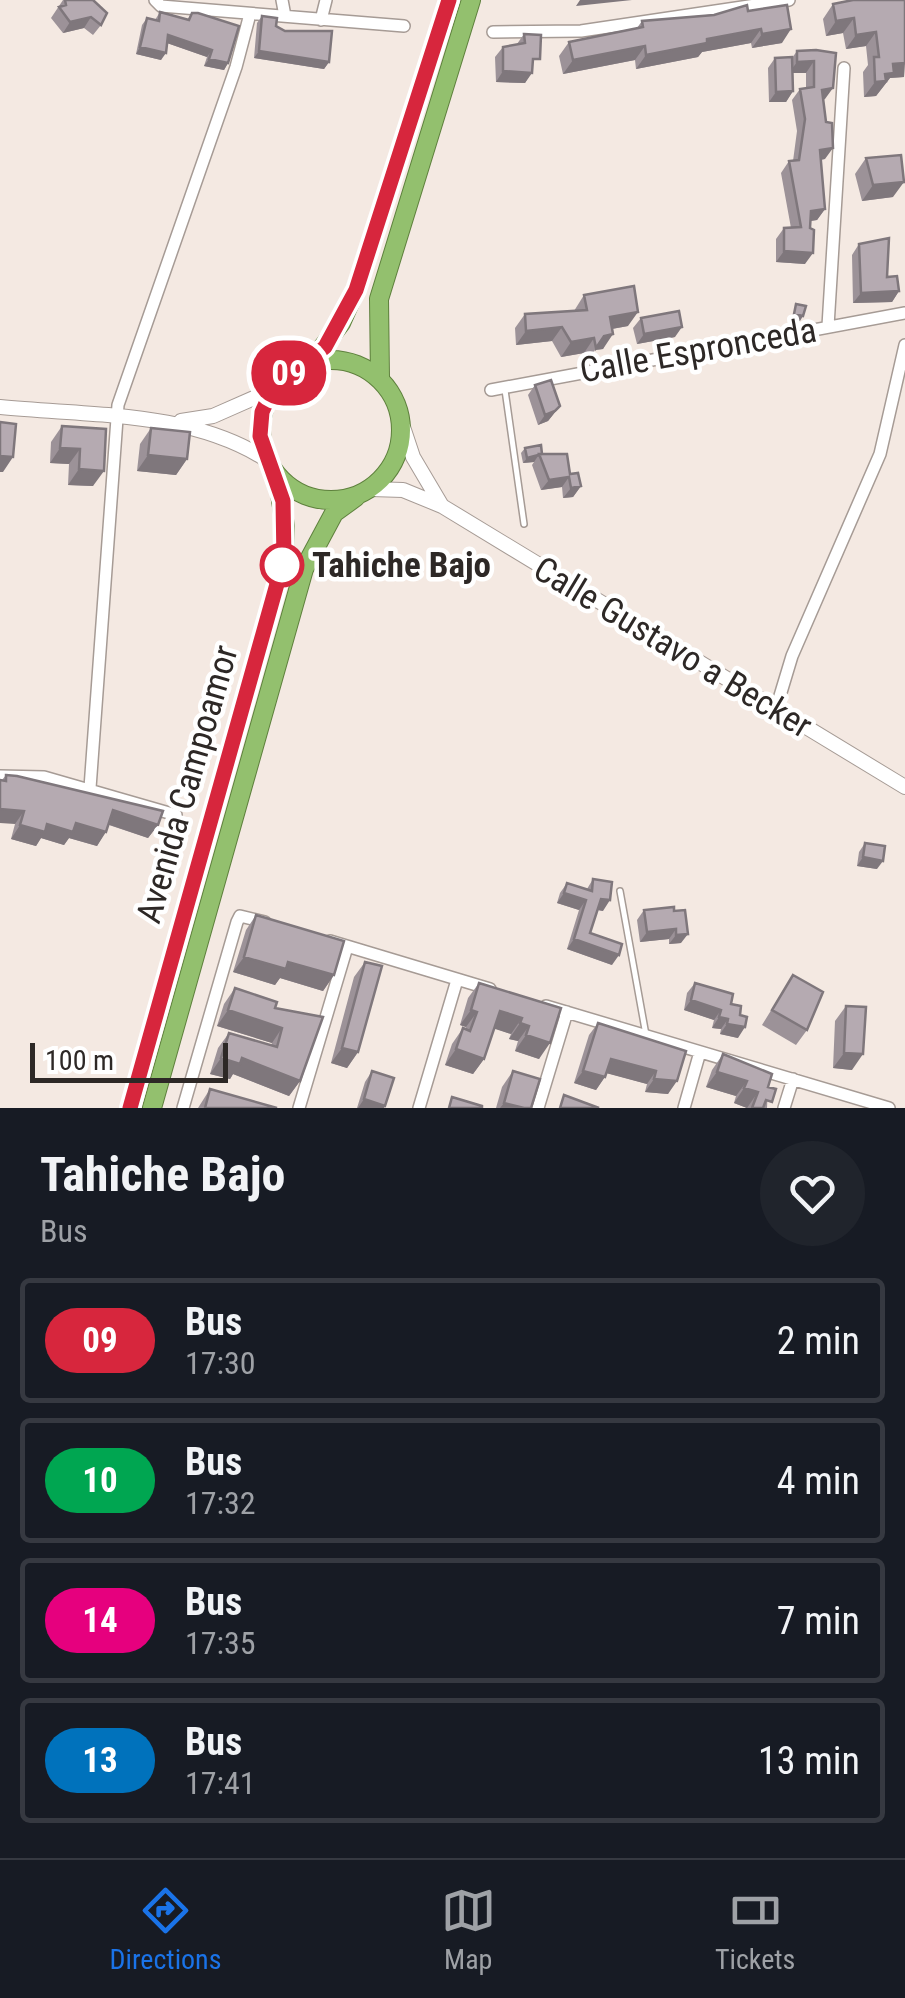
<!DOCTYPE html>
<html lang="en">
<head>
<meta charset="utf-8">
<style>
  body { margin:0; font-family:"Roboto Condensed",sans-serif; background:#20242c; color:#f1f3f6; height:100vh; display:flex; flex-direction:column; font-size:38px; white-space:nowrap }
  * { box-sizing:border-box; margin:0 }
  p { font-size:32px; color:#9ea1a6 }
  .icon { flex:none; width:55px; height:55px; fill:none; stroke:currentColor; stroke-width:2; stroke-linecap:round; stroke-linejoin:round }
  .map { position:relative; height:1108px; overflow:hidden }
  .drawer { display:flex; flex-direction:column; background:#171b24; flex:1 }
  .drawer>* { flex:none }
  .badge { padding:0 20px; border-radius:32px; font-size:35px; line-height:65px }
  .scale { position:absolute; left:30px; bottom:25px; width:198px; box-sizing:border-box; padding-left:10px; border:5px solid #2d2826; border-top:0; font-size:28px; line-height:35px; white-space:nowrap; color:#2d2826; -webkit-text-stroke:8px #fff; paint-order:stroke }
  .map>.badge { position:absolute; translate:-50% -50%; box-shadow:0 0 0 5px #fff }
  .round { display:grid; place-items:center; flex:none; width:105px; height:105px; border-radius:52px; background:#20242c }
  .headline { display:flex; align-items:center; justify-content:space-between; height:170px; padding:0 40px }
  h1 { font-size:48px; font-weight:700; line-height:75px }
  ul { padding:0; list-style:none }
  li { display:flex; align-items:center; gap:30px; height:125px; margin:0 20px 15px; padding:0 20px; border:5px solid #363941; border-radius:10px }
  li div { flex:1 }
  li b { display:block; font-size:38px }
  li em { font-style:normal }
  li .badge { min-width:110px; font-weight:700; text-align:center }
  .tabs { display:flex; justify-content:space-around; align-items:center; height:140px; border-top:2px solid #363941; background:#171b24; font-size:28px; color:#9ea1a6 }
  .tabs a { display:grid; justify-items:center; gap:5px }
  .tabs .current { color:#1a73e8 }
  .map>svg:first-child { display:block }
</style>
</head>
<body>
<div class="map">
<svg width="905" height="1108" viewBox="0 0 905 1108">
  <rect width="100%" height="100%" fill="#f4e9e2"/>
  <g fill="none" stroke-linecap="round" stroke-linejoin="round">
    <!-- service casing -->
    <g stroke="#a69b95" stroke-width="8">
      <path id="service" d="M505,390L524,524
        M620,891L646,1035"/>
    </g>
    <!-- minor casing -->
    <g stroke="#a69b95" stroke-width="14">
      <path id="minor" d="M155,0L161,6L404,26
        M282,0L285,16
        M321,20L326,0
        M493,32L581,31L789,0
        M828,326L844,68
        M491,390L905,313
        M776,709L792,656L880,454L905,345
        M0,776L44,777L176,815
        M90,788L118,405L236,67L250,14
        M330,941L490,989
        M546,1006L889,1108
        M183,1108L237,922L240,916L265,922
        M299,1108L347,947
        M419,1108L457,980
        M538,1108L567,1012
        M684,1108L700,1052
        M784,1108L793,1079"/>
    </g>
    <!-- tertiary casing -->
    <g stroke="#a69b95" stroke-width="16">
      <path id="tertiary" d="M0,407C89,416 189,410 267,460
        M181,421L213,416L272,390
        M403,427L413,457L442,506
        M371,489L403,490L442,506L905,787"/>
    </g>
    <!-- trunk casing -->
    <g stroke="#5e803d" stroke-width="20">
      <path id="trunk" d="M261 430a70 70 0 1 1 140 0a70 70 0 1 1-140 0Z
        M312,361L341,323L356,289L449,0
        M380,378L379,299L471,0
        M130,1108L284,559L285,526L277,475
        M152,1108L304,569L334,513L356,497"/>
    </g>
    <!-- service -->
    <use href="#service" stroke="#fff" stroke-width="5"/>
    <!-- minor -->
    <use href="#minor" stroke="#fff" stroke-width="11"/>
    <!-- tertiary -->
    <use href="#tertiary" stroke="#fff" stroke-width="14"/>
    <!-- trunk -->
    <use href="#trunk" stroke="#93c06e" stroke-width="18"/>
  </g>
  <!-- wall -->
  <path fill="#9c9298" d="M63,0H93L101,25L93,35L84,28L63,33L51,18Z
    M905,0L904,77L890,78L876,96L864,97L863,72L868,65L866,46L846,49L843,33L826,36L823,19L833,4Z
    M748,11L782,43L752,48L751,43L702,52L698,57L636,69L635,60L563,74L559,56L569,42L637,28L642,21Z
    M160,12L187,20L192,13L228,63L224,70L204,66L207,57L167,43L161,60L136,54L142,25L147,18L155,20Z
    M262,16L329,62L324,69L254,58L257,23Z
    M524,34L533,69L525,83L496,82L495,57L503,47L517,44Z
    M816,50L825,99L823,100L825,159L820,160L825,209L817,220L810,221L805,264L776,262V239L784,228H791L781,173L789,161H793L797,131L792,100L800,89L806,88V73H793V91L786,102H769L768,68L775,58H792L797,51Z
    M866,158L893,197L862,201L855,174Z
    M859,244L899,291L892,302L853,303L852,255Z
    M584,295L628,326L612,329L603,349L595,350L586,363L584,353L561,357L552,341L516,345L515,328L525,314L574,311Z
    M641,318L675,337L637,344L633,328Z
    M535,385L560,406L548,421L538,425L528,395Z
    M62,426L106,429L93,486L68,485L69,464L50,463L51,442Z
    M151,428L187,459L176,475L137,471L140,444Z
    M525,448L542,454L570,474L581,486L573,497L563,498L562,487L541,490L532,465L534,462L523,463L521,453Z
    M6,775L158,825L148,838L109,825L97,846L69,838L64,845L41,838L36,846L11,839L15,824L2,780Z
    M865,843L877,869L857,866L859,852Z
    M593,879L603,911L597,910L590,933L612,965L567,949L579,910L557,903L560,893L567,883L587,889Z
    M644,910L674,911L681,943L669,944V939L640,942L637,920Z
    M256,915L334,975L323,991L280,978L275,985L233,972L246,930Z
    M365,962L358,1052L347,1068L331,1063L354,977Z
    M793,975L807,1030L796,1045L762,1025Z
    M479,983L561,1008L539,1059L515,1051L518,1041L509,1039L511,1034L494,1028L484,1059L473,1074L445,1065L452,1044L463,1028L465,1029L466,1027L460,1025L468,998Z
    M695,983L731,1004L738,1038L720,1034L721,1029L712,1028L714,1020L684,1010L687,993Z
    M235,988L275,1008L300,1081L289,1096L233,1074L230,1079L210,1074L218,1048L229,1033L271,1045L272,1043L217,1026L224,1004Z
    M846,1006L852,1070L833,1068L835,1021Z
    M598,1023L686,1051L668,1094L645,1092L647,1084L607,1073L596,1090L574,1083L589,1035Z
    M723,1054L768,1087L767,1108H747L734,1103L736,1096L706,1087L712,1070Z
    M372,1071L385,1106L384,1108H357L365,1082Z
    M513,1071L531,1108H496L502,1087Z
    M210,1089L277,1108H198Z"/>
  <!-- shaded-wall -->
  <path fill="#7f777c" d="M580,0H632L576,6Z
    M91,17L84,28L63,33L70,22Z
    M854,18L843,33L826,36L836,21Z
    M761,29L751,43L702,52L698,57L636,69L646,55L707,39Z
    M791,29L782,43L752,48L762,34Z
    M876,32L866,46L846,49L856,35Z
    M168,35L212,50L207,57L164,42Z
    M645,46L635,60L563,74L573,60Z
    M140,47L166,53L161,60L136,54Z
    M259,51L329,62L324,69L254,58Z
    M209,59L228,63L224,70L204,66Z
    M814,61L806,73H789L797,62Z
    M905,63L904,77L890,78L876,96L864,97L875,82L893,64Z
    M503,71L532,73L525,83L496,82Z
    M833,88L825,99L814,101L822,90Z
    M793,91L786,102H769L776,92Z
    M833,148L825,159L812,161L820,150Z
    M904,182L893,197L862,201L873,185Z
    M825,209L817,220L803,222L811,211Z
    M784,251L813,253L805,264L776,262Z
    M899,291L892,302L853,303L861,293Z
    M638,312L628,326L600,331L610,317Z
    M794,314L803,316L800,321L790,319Z
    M562,327L552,341L516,345L526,331Z
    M682,327L675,337L637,344L644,334Z
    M613,334L603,349L595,350L604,336Z
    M594,338L584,353L561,357L571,342Z
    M560,406L548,421L538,425L545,415Z
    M60,448L80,449L69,464L50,463Z
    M148,455L187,459L176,475L137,471Z
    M0,456L13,457L3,472H0Z
    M538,456L534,462L523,463L527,458Z
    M79,469L104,471L93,486L68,485Z
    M569,477L562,487L541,490L549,480Z
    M581,486L573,497L563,498L571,488Z
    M0,809L24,811L15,824L0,823Z
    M113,810L158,825L148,838L104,823Z
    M76,823L106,832L97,846L69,838L64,845L41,838L36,846L11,839L20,825Z
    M863,857L883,861L877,869L857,866Z
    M564,893L586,900L579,910L557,903Z
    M601,899L610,900L603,911L594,909Z
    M676,929L669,939L640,942L647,932Z
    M688,934L681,943L669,944L676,935Z
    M574,939L619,955L612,965L567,949Z
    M244,957L288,962L334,975L323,991L280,978L275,985L233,972Z
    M691,1000L721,1010L714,1020L684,1010Z
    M228,1010L282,1028L272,1043L217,1026Z
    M471,1010L477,1012L466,1027L460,1025Z
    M500,1011L522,1018L511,1034L489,1027Z
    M719,1017L728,1019L721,1029L712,1028Z
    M520,1023L529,1026L518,1041L509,1039Z
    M727,1024L745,1027L738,1038L720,1034Z
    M526,1035L550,1043L539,1059L515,1051Z
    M342,1048L358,1052L347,1068L331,1063Z
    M456,1049L484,1059L473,1074L445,1065Z
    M844,1053L863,1054L852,1070L833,1068Z
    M221,1058H242L300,1081L289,1096L233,1074L230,1079L210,1074Z
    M611,1059L656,1071L647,1084L602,1072Z
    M583,1071L605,1077L596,1090L574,1083Z
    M717,1072L747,1081L736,1096L706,1087Z
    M654,1079L677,1081L668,1094L645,1092Z
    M744,1088L758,1092L747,1108L734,1103Z
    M364,1099L385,1106L384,1108H358Z
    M504,1103L524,1108H500Z"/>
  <!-- building -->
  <path fill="#b5aab1" stroke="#7f777c" stroke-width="2.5" d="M65,0H93L107,13L101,25L91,17L70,22L59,7L66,5Z
    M853,0H905V63L893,64L894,73L885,74L886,81L875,82L874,57H879L876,32L856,35L854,18L836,21L833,4Z
    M747,5L748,11L787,5L791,29L762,34L761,29L707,39V43L646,55L645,46L573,60L569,42L643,27L642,21L714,15Z
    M160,12L189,20L192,13H198L239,26L228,63L209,59L212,50L168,35L166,53L140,47L147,18L159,21Z
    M262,16L277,18L276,26L285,31H332L329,62L259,51Z
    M524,34L541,35L540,59H533L532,73L503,71V47L525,43Z
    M816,50L836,53L833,88L822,90L826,122L832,123L833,148L820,150L825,209L811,211L810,228L814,230L813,253L784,251V228L801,227L789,161L799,160L805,119L800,89L814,87V61L797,62V51Z
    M792,57L793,91L776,92L775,58Z
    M901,155L904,182L873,185L866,158Z
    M889,238L887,277L897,276L899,291L861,293L859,244Z
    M634,286L638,312L610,317L613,334L604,336L596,348L594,338L571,342L562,327L526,331L525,314L587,310L584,295Z
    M796,304L806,306L803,316L794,314Z
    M679,311L682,327L644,334L641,318Z
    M551,380L560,406L555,411L545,415L535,385Z
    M0,422L16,424L13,457L0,456Z
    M62,426L106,429L104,471L79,469L80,449L60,448Z
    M151,428L190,432L187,459L148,455Z
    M541,445L542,454L527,458L525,448Z
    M539,454H567L570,474L578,473L581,486L571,488L569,477L549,480Z
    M6,775L17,776L163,811L158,825L113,810L106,832L76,823L73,832L47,824L45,832L20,825L24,811L0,809V780L6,781Z
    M865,843L885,846L883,861L863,857Z
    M593,879L612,882L610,900L601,899L590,933L622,944L619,955L574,939L586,900L564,893L567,883L592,891Z
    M674,907V911L685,910L688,934L676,935V929L647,932L644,910Z
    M256,915L344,941L334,975L288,962L286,969L244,957Z
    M365,962L382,966L358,1052L342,1048Z
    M793,975L823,992L807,1030L772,1010Z
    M479,983L561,1008L550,1043L526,1035L529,1026L520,1023L522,1018L500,1011L484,1059L456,1049L463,1028L470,1031L477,1012L471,1010Z
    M695,983L733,994L731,1004L741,1006L740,1015L747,1017L745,1027L727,1024L728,1019L719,1017L721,1010L691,1000Z
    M235,988L277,1002L275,1008L323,1017L300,1081L242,1058L240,1064L221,1058L229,1033L277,1047L282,1028L228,1010Z
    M846,1006L866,1007L863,1054L844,1053Z
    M598,1023L686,1051L677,1081L654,1079L656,1071L611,1059L605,1077L583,1071Z
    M723,1054L772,1074L768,1087L776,1089L772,1102L766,1100L763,1108H752L758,1092L744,1088L747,1081L717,1072Z
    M372,1071L394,1078L385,1106L364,1099Z
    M513,1071L540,1079L531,1108H524L504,1103Z
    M210,1089L277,1108H205Z
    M564,1095L599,1108H560Z
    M452,1097L482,1106V1108H449Z"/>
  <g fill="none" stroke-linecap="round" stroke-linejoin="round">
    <!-- line casing -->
    <g stroke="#fff" stroke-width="22">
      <path id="line" d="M130,1108L284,559L283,501L260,436L262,412L272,390L325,347L356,290L449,0"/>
    </g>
    <!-- line -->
    <use href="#line" stroke="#d7263d" stroke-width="15"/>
  </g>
  <!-- markers -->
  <circle fill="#fff" stroke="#d7263d" stroke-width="5" cx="282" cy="565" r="20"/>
  <g text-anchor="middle" stroke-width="9" stroke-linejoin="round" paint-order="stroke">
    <!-- street labels -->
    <g font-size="35" fill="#2d2826" stroke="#fff">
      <text transform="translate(698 350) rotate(-10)" y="12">Calle Espronceda</text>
      <text transform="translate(673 647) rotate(31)" y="12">Calle Gustavo a Becker</text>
      <text transform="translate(187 784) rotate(-74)" y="12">Avenida Campoamor</text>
    </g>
    <!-- stop labels -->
    <g font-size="35" font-weight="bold" fill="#2d2826" stroke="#fff" text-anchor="start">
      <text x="312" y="577">Tahiche Bajo</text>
    </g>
  </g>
</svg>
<div class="scale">100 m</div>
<b class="badge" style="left:289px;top:373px;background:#d7263d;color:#fff">09</b>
</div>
<section class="drawer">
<div class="headline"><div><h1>Tahiche Bajo</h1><p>Bus</p></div><a class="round"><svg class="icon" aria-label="heart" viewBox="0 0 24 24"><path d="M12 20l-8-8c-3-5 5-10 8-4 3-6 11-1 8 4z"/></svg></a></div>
<ul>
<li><span class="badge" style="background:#d7263d;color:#fff">09</span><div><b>Bus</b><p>17:30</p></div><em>2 min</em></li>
<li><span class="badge" style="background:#00a651;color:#fff">10</span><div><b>Bus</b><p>17:32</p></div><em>4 min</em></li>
<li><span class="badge" style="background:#e6007e;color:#fff">14</span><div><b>Bus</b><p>17:35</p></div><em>7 min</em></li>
<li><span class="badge" style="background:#0072bc;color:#fff">13</span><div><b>Bus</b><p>17:41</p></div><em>13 min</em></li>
</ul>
</section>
<nav class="tabs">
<a class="current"><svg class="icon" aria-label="directions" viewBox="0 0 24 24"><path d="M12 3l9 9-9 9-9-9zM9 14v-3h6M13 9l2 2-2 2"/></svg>Directions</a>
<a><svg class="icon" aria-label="map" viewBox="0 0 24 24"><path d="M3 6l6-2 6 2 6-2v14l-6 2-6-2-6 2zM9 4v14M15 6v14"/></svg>Map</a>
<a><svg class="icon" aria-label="tickets" viewBox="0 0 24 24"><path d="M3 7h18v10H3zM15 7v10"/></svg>Tickets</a>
</nav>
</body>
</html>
